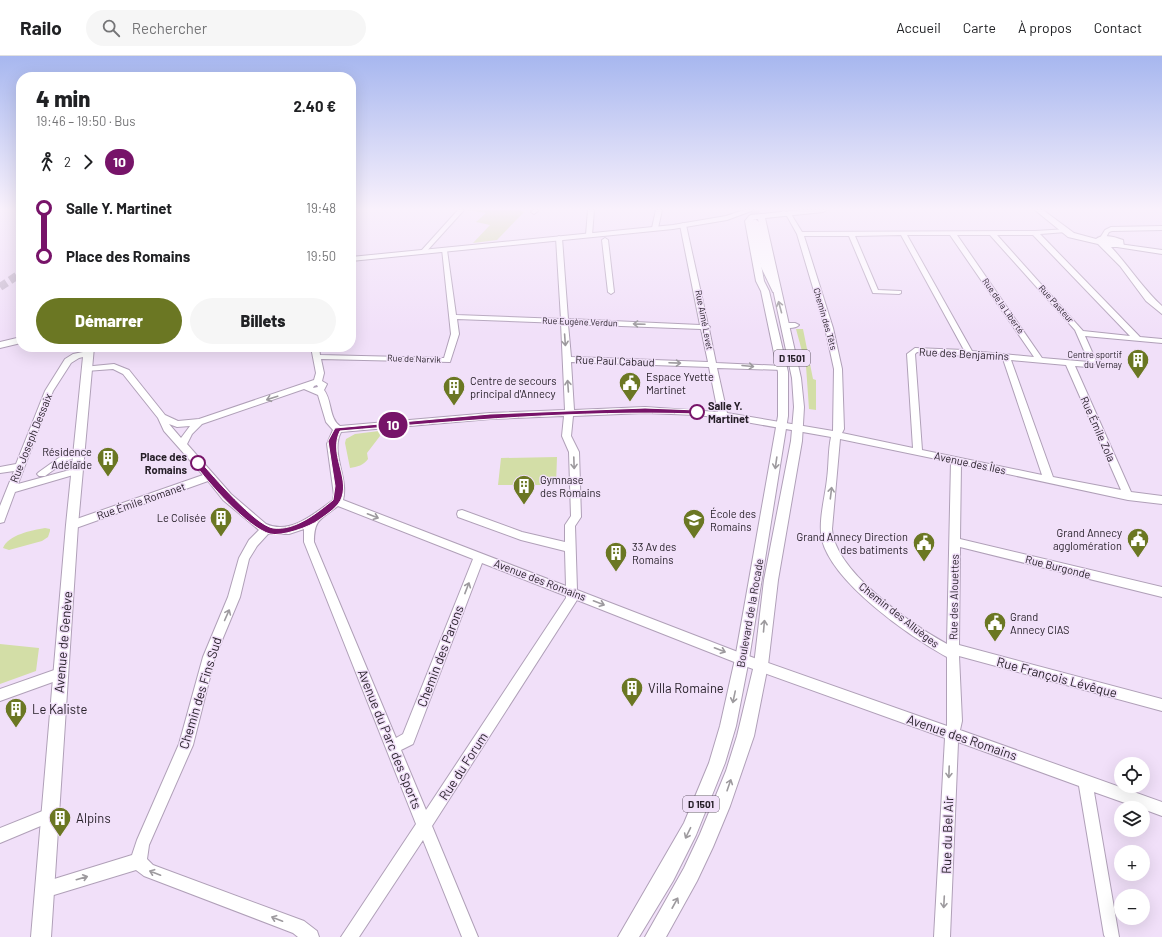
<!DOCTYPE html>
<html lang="fr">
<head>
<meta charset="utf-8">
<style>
  body { margin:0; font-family:Barlow,sans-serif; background:#f6f6f6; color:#202124; height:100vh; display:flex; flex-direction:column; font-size:15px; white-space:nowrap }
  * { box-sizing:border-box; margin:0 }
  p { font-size:13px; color:#757577 }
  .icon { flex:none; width:22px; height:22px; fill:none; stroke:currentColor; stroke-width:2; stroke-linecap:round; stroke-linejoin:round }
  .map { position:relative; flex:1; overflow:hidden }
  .side { position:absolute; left:16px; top:16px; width:340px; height:280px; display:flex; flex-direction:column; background:#fff; border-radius:16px; box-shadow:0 4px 16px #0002 }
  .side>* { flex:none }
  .badge { padding:0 8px; border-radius:13px; font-size:14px; line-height:26px }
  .buttons { position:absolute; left:1114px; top:701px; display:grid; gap:8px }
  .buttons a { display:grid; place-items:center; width:36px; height:36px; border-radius:50%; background:#fff; box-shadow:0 4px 16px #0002; font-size:20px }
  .map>.badge { position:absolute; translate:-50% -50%; box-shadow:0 0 0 2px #fff }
  .legs { display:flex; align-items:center; gap:6px; height:44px; padding:0 20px; font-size:13px }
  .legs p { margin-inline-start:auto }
  .headline { display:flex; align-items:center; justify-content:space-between; height:68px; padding:0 20px }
  h1 { font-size:22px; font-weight:800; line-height:30px }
  .cta { display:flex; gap:8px; margin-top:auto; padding:8px 20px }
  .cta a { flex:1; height:46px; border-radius:24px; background:#6b7723; color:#fff; font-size:16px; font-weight:800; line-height:46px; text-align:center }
  .cta a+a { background:#f6f6f6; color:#202124 }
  ul { padding:0 20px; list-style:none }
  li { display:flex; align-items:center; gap:14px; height:48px; font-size:15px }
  li i { display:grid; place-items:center; width:6px; height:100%; margin:0 5px; background:currentColor }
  li i::after { content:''; width:10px; height:10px; margin:-5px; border:3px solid; border-radius:50%; background:#fff }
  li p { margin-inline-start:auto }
  li:first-child i { background:linear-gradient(#0000 50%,currentColor 0) }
  li:last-child i { background:linear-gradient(currentColor 50%,#0000 0) }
  header { display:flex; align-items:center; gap:24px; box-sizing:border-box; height:56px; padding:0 20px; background:#fff; border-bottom:1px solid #e0e0e0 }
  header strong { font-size:19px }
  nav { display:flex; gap:22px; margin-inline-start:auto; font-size:14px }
  .search { width:280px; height:36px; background:#f6f6f6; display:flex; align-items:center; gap:10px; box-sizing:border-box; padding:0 14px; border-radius:22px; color:#757577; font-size:15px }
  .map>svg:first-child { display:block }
</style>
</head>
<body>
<header>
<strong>Railo</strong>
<div class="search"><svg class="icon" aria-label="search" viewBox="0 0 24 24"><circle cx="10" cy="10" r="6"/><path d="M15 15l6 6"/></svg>Rechercher</div>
<nav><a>Accueil</a><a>Carte</a><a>À propos</a><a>Contact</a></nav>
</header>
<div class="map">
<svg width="1162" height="881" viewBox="0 0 1162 881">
  <rect width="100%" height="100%" fill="#f1e0f9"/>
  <!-- green -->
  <path fill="#d3dea7" d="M519,154L524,156L497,184L473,187L490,169L476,166L486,157L467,154Z
    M796,273H803L813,323L816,324V354L809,353L806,310Z
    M379,375L380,380L367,397L368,403C364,409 357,411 350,412L345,387L346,383L355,378Z
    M557,401L556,429H498L501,402Z
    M45,472L50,473V475L48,481L42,485L9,494L3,492C8,479 32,474 45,472Z
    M0,588L39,592L36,615L0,628Z"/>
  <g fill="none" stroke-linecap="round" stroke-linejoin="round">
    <!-- major-tunnel -->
    <path stroke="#c8b9cf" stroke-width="8" stroke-dasharray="8 4" stroke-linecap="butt" d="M0,231L21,217"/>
    <!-- highway-tunnel -->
    <path stroke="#c8b9cf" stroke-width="9" stroke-dasharray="9 4.5" stroke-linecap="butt" d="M755,154V166"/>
    <!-- minor casing -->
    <g stroke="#b0a0b8" stroke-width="2">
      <path id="minor" d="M458,154H464L425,197H421V195Z
        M533,154H539L534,158L531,156Z
        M588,154H594L592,179L589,181L586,179Z
        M656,154H662L658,172L655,174L652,172Z
        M783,155L791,158L802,176L1035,175L1068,173L1069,174L1066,176L1040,178L1140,281L1162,283V287L1085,280L1097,307L1088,311L1075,310L1131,436L1162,440V448L1128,444L961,408L960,483L1162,531V541L960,491L959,589L1162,643V655L959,600L962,665L960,674L1162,746V760L1143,753V752H1139L1094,736L1119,881H1105L1104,879L1079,730L958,686L950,881H934L945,682L742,609L577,544L432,770L478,881H462L423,784L359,881H341L416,768L304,486V473L289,478H268L257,490L249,503L240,541L215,601L193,689L149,789L147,803L153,809L304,865L317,875L319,881H298L293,877L144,820L136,814L44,842L38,840L36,834L38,828L132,799L137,784L179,688L203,601L228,541L239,502L249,484L259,474L223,444L208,425L76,472H68L67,469L68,466L203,419L164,375L158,362L123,318L113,313L86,315H83V311L114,308L129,314L165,359L178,365L199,363L314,324L316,317L311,291H319L320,299L444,302L451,278L442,193L447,194L456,259L561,263L556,182L559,180L562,182L568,263L700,269L680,169L683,167L686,169L708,269L710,271L709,273L716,307L783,310L787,312L783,314L717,312L727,357L833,375L834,313L825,272L797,178L787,160L780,157ZM901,179L964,294L915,292L907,298L913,392L842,377L844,373L842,313L833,272L804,180H849L873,237L899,238L901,237V235L878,234L855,180ZM907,179H950L1034,301L972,295ZM957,179H990L1075,274L1089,306L1042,302ZM997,179H1033L1130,280L1083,275ZM457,263L561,267L565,354L490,357L340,370C329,363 332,344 324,334L327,328L322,325L324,317L321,303L450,306L459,278ZM568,268L701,273L708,306L571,301ZM917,296L1003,303L1042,419L922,394L915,298ZM1011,304L1066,309L1121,434L1053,421ZM571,306L709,311L718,356L645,351L574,354ZM317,329L318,331L313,332L314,330ZM304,333L318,339L326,366L333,374L327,388L334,439L333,444C314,458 290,479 266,468L231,438L187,388L192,378L202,368ZM645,357L697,359L723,362L831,381C828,395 829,409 827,423C825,442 818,465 822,484C833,527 909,580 947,601V670L743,598L577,534L575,470L581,461L579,396L571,380L573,360ZM564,360L562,380L569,396L571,460L565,469V486L522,476L462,454L458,455L457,458L458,461L521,484L565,495L566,530L343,444C349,422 330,397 341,376L490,363ZM169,368L177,371L190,370L181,382ZM840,383L951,406L947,588C912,569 834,515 832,473ZM338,450L473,503L403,678L396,682L314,486C314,463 321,463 338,450ZM482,507L566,540V542L426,754L401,694L413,688Z
        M1162,170V174L1112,175L1109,176L1105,183L1100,182L1105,174L1111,171Z
        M605,182L608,184L614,236L611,238L608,236L602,184Z
        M1119,188L1162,194V198L1117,191V189Z
        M782,267H795L799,269C795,273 787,272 782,271Z
        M88,295L92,297L91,299L79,302L71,307L53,335L18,428L77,412L82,415L80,417L15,436L5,463L4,466L0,467V450L14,415L0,417V411L16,408L45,335L65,303L73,298Z
        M79,394L82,395L84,397L82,399L66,405L45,420H39L37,418L39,416L60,401Z
        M60,612L64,614L66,618L64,622L0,645V633Z
        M50,752L55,754L57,759L55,764L0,787V772Z"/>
    </g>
    <!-- major casing -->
    <g stroke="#b0a0b8" stroke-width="2">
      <path id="major" d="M744,154H754L727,164L673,173L351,205V201L673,169L726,160Z
        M801,154H826L823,156L765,162L801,322L804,351L802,385L778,524L768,609L754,680L730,750L713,791L697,825L666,881H645L684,812L700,778L726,715L737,680L754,609L764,524L791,385L794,351L792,322L758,163H754L753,165L764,225L769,235L788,316V360L749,603L736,670L725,707L696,779L673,825L639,881H618L684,767L709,707L720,670L735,603L778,360V316L761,235L756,225L745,165L749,160L751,159Z
        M1035,154H1043L1074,177L1096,183C1103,177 1115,181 1123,184L1124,191H1111C1129,210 1143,233 1162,250V258L1146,245L1120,210L1098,188L1068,181Z
        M21,281V287L0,292V286Z
        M84,291H94L78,469L51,881H31L66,469Z"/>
    </g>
    <!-- highway casing -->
    <g stroke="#b0a0b8" stroke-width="2">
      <path id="highway" d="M755,163L759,166L771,211L781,234L779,236H773L761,211L751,166Z"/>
    </g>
    <!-- minor -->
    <use href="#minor" fill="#fff" fill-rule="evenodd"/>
    <!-- major -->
    <use href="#major" fill="#fff" fill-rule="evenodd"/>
    <!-- highway -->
    <use href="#highway" fill="#fff" fill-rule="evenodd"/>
  </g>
  <!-- one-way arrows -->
  <defs><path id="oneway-shaft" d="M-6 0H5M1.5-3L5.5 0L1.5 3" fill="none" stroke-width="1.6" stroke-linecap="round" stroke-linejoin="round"/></defs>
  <g stroke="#9d9a9e">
    <use href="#oneway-shaft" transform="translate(780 251) rotate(-105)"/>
    <use href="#oneway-shaft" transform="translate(639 268) rotate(-178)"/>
    <use href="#oneway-shaft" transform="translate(565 284) rotate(86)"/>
    <use href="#oneway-shaft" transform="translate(675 307) rotate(2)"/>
    <use href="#oneway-shaft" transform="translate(748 310) rotate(5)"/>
    <use href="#oneway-shaft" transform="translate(568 330) rotate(-94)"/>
    <use href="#oneway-shaft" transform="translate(272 342) rotate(162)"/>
    <use href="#oneway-shaft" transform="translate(574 407) rotate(88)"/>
    <use href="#oneway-shaft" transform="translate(776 407) rotate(98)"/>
    <use href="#oneway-shaft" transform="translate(831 437) rotate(-83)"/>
    <use href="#oneway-shaft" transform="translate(373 460) rotate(21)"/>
    <use href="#oneway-shaft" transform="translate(467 532) rotate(-69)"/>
    <use href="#oneway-shaft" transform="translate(599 547) rotate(21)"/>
    <use href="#oneway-shaft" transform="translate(227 559) rotate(-66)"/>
    <use href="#oneway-shaft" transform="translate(764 570) rotate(-85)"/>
    <use href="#oneway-shaft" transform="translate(720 594) rotate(21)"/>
    <use href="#oneway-shaft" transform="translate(734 641) rotate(102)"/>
    <use href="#oneway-shaft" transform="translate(949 716) rotate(92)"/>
    <use href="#oneway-shaft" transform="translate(729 729) rotate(-71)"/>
    <use href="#oneway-shaft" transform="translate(688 777) rotate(116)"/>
    <use href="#oneway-shaft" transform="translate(155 817) rotate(-159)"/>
    <use href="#oneway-shaft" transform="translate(82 822) rotate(-16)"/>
    <use href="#oneway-shaft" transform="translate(944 846) rotate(93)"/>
    <use href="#oneway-shaft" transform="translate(675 847) rotate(-61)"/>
    <use href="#oneway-shaft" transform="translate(277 863) rotate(-159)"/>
  </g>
  <!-- sky -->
  <linearGradient id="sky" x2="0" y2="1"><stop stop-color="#a7b7ef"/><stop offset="0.55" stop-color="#f9f1fc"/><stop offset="1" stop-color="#f9f1fc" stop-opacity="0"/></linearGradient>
  <rect width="1162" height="278" fill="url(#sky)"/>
  <!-- line-1 -->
  <path fill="#771469" stroke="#fff" d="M645,352L697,354L701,356L697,358C578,354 459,365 340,375C329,398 349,420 342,441C339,451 327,458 319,464C310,471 281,481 270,478C248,472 207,426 194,407L198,404L200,405C213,420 255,469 273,472C295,475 317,457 333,444L335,430L328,385L335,372L490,358Z"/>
  <!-- icons -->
  <defs>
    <g id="building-pin" transform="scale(1.15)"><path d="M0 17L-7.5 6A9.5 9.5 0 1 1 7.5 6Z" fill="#6b7723" stroke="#f1e0f9"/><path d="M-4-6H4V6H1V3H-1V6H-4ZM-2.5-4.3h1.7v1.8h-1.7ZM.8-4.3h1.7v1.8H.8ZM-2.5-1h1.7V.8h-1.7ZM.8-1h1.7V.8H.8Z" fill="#fff"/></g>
    <g id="civic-pin" transform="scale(1.15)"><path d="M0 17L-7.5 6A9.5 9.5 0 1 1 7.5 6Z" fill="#6b7723" stroke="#f1e0f9"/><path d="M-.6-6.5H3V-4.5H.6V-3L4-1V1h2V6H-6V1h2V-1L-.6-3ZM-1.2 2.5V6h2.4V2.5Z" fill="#fff"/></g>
    <g id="school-pin" transform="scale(1.15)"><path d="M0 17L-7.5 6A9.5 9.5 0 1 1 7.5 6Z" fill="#6b7723" stroke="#f1e0f9"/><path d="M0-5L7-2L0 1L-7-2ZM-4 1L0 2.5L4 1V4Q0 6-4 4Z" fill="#fff"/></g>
  </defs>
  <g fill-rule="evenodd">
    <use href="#building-pin" x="1138" y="304"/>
    <use href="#civic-pin" x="630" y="327"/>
    <use href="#building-pin" x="454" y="331"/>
    <use href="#building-pin" x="108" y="402"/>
    <use href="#building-pin" x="524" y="430"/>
    <use href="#building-pin" x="221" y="462"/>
    <use href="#school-pin" x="694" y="464"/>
    <use href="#civic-pin" x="1138" y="483"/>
    <use href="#civic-pin" x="924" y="487"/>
    <use href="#building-pin" x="616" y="497"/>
    <use href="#civic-pin" x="995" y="567"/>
    <use href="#building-pin" x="632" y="632"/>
    <use href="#building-pin" x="16" y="653"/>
    <use href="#building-pin" x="60" y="762"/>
  </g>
  <!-- markers -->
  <g fill="#fff" stroke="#771469" stroke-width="2">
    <circle cx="697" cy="356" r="7"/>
    <circle cx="198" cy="407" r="7"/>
  </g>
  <g text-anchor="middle" stroke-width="3" stroke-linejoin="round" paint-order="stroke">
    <!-- far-street labels -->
    <g font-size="9" fill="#251e27" stroke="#f1e0f9">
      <text transform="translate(1056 248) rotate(48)" y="3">Rue Pasteur</text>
      <text transform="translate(1003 250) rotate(55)" y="3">Rue de la Liberté</text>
      <text transform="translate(825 263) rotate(74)" y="3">Chemin des Têts</text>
      <text transform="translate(704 264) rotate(79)" y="3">Rue Aimé Levet</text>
      <text transform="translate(580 266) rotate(2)" y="3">Rue Eugène Verdun</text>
      <text transform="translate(414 303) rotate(2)" y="3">Rue de Narvik</text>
    </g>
    <!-- far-poi labels -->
    <g font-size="9" fill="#251e27" stroke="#f1e0f9" text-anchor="end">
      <text x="1122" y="302">Centre sportif<tspan x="1122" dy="10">du Vernay</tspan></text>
    </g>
    <!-- shield labels -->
    <g fill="#f1e0f9" stroke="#625866" stroke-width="1">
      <rect x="774" y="294" width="36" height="16" rx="3"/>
      <rect x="683" y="740" width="36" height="16" rx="3"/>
    </g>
    <g font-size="10" font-weight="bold" fill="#251e27">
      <text x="792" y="306">D 1501</text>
      <text x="701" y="752">D 1501</text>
    </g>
    <!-- street labels -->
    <g font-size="11" fill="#251e27" stroke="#f1e0f9">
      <text transform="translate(964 298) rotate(3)" y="4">Rue des Benjamins</text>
      <text transform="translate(615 305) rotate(2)" y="4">Rue Paul Cabaud</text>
      <text transform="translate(1098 373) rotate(66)" y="4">Rue Émile Zola</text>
      <text transform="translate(31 382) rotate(-68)" y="4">Rue Joseph Dessaix</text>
      <text transform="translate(970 407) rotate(12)" y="4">Avenue des Îles</text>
      <text transform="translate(141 445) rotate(-19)" y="4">Rue Émile Romanet</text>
      <text transform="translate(1058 511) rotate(14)" y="4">Rue Burgonde</text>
      <text transform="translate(540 524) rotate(21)" y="4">Avenue des Romains</text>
      <text transform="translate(954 541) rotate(-89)" y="4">Rue des Alouettes</text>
      <text transform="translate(750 557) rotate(-80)" y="4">Boulevard de la Rocade</text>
      <text transform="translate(899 559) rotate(38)" y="4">Chemin des Alluèges</text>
    </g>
    <!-- poi labels -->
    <g font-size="11" fill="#251e27" stroke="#f1e0f9" text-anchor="start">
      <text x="646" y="325">Espace Yvette<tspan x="646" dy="13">Martinet</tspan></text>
      <text x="470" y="329">Centre de secours<tspan x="470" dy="13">principal d'Annecy</tspan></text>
      <text x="92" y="400" text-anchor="end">Résidence<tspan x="92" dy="13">Adélaïde</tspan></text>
      <text x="540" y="428">Gymnase<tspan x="540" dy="13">des Romains</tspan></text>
      <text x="710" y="462">École des<tspan x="710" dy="13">Romains</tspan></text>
      <text x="206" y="466" text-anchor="end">Le Colisée</text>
      <text x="1122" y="481" text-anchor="end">Grand Annecy<tspan x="1122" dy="13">agglomération</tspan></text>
      <text x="908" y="485" text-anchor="end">Grand Annecy Direction<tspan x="908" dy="13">des batiments</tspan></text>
      <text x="632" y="495">33 Av des<tspan x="632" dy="13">Romains</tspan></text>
      <text x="1010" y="565">Grand<tspan x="1010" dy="13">Annecy CIAS</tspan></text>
    </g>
    <!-- stop labels -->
    <g font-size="11" font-weight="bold" fill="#251e27" stroke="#f1e0f9" text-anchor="start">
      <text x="708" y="354">Salle Y.<tspan x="708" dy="13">Martinet</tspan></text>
      <text x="187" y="405" text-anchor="end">Place des<tspan x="187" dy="13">Romains</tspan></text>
    </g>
    <!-- near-street labels -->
    <g font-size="13" fill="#251e27" stroke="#f1e0f9">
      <text transform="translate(63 586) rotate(-85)" y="5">Avenue de Genève</text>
      <text transform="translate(440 600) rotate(-69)" y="5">Chemin des Parons</text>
      <text transform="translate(1057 621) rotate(15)" y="5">Rue François Lévêque</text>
      <text transform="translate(200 637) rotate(-73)" y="5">Chemin des Fins Sud</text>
      <text transform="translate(962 681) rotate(19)" y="5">Avenue des Romains</text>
      <text transform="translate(390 683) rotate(68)" y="5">Avenue du Parc des Sports</text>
      <text transform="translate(463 710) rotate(-57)" y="5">Rue du Forum</text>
      <text transform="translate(947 779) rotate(-88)" y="5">Rue du Bel Air</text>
    </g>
    <!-- near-poi labels -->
    <g font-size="13" fill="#251e27" stroke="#f1e0f9" text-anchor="start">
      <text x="648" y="637">Villa Romaine</text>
      <text x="32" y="658">Le Kaliste</text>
      <text x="76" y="767">Alpins</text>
    </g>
  </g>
</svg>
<div class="buttons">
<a><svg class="icon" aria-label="locate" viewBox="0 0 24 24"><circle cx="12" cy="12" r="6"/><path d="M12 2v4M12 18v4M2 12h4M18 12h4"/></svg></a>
<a><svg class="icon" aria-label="layers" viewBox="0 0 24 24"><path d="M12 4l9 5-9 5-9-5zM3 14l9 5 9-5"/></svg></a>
<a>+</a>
<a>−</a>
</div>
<b class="badge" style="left:393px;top:369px;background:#771469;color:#fff">10</b>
<section class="side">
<div class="headline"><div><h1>4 min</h1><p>19:46 – 19:50 · Bus</p></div><b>2.40 €</b></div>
<div class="legs"><svg class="icon" aria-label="walk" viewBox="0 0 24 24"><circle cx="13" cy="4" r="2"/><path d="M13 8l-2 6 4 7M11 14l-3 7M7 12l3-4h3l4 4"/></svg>2<svg class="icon" aria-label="forward" viewBox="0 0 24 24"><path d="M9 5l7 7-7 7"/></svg><b class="badge" style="background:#771469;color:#fff">10</b></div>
<ul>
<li><i style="color:#771469"></i><b>Salle Y. Martinet</b><p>19:48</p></li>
<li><i style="color:#771469"></i><b>Place des Romains</b><p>19:50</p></li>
</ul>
<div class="cta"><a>Démarrer</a><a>Billets</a></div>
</section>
</div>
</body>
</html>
